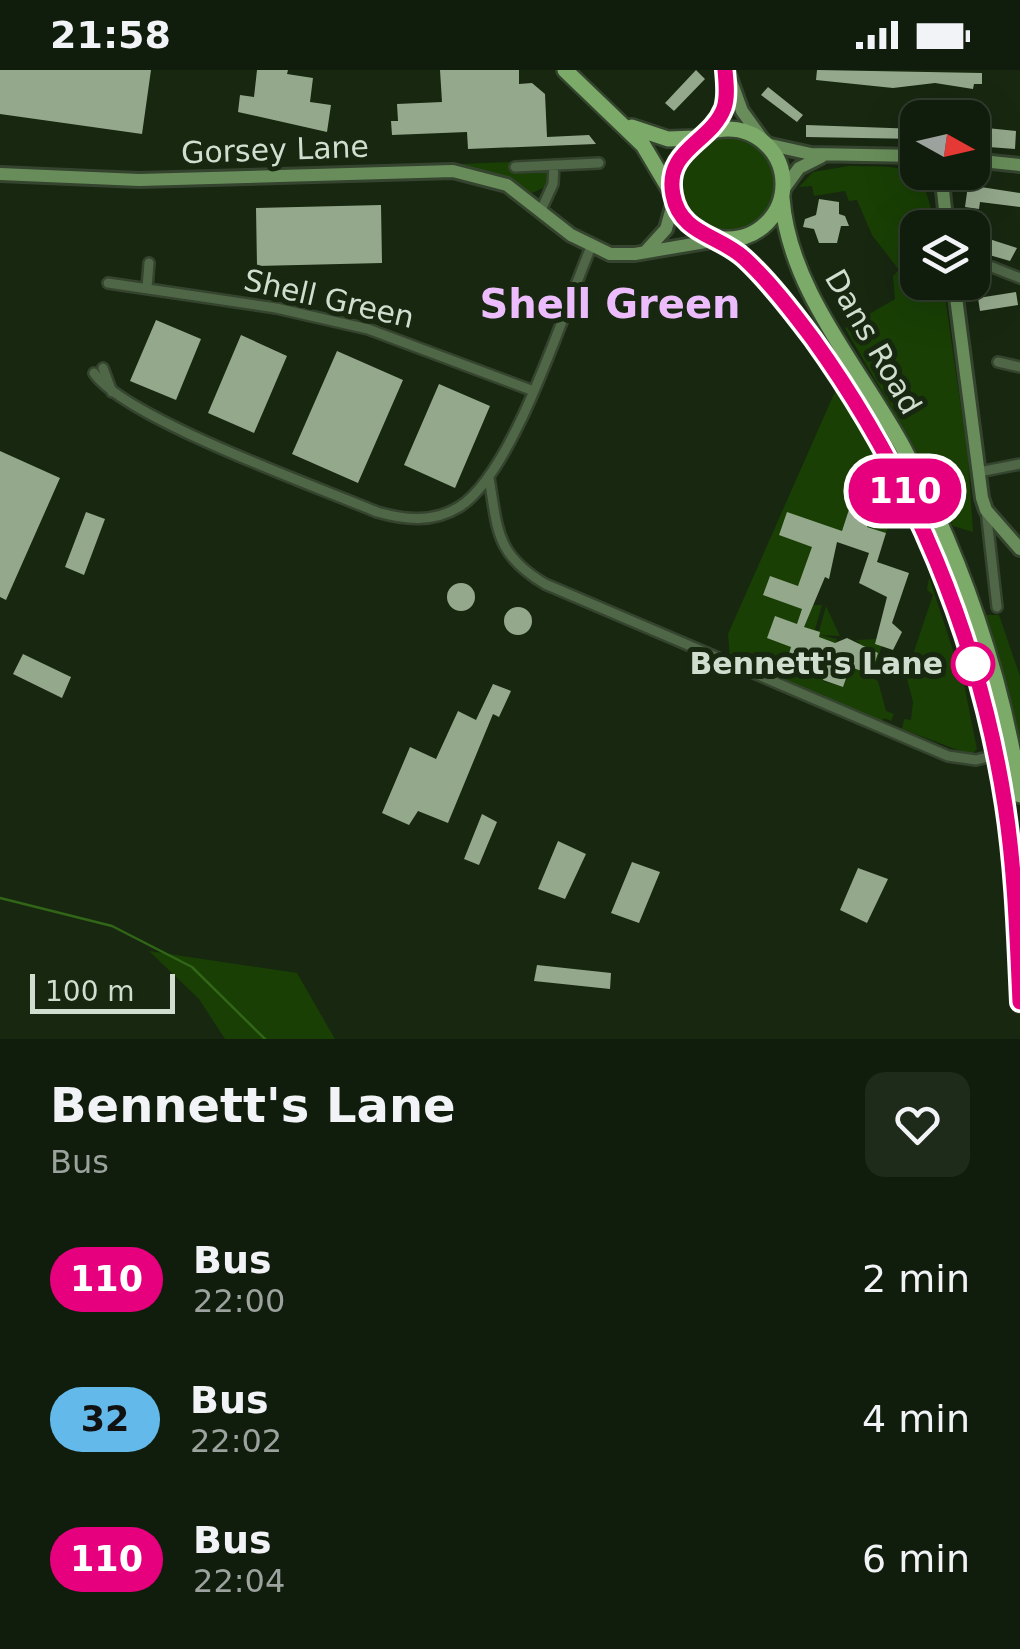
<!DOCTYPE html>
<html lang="en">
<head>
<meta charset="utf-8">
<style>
  body { margin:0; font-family:"DejaVu Sans",sans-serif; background:#1e2a1a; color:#f1f3f6; height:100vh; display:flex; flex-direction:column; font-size:38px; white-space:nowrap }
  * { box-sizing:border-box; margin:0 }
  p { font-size:32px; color:#9ca29d }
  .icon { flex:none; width:55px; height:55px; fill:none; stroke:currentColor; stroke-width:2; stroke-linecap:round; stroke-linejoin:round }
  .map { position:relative; height:969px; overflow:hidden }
  .panel { display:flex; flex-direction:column; background:#111d0c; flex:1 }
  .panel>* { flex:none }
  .badge { padding:0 20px; border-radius:32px; font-size:35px; line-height:65px }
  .needle { width:65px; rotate:98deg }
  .controls { position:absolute; left:900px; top:30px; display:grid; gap:20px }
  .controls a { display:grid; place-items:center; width:90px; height:90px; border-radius:20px; background:#111d0c; box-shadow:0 10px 40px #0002,0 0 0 2px #303b2d; font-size:50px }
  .scale { position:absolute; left:30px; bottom:25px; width:145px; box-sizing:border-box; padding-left:10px; border:5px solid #d1ddce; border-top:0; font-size:28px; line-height:35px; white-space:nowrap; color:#d1ddce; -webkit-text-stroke:8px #172710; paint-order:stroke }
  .map>.badge { position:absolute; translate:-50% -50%; box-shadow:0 0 0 5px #fff }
  .round { display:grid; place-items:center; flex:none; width:105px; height:105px; border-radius:20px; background:#1e2a1a }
  .summary { display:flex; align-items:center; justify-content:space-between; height:170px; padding:0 50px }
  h1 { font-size:48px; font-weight:700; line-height:75px }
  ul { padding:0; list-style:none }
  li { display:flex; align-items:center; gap:30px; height:140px; padding:0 50px }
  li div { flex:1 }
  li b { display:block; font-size:38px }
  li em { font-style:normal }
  li .badge { min-width:110px; font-weight:700; text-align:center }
  .status { display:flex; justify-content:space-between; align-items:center; height:70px; padding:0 50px; background:#111d0c; direction:ltr }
  .status svg { height:28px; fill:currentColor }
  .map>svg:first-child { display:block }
</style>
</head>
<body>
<div class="status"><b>21:58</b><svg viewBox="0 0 49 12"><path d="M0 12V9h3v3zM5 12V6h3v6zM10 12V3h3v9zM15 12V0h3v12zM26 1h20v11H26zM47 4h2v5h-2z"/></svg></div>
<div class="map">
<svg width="1020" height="969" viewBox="0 0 1020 969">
  <rect width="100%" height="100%" fill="#172710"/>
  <!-- green -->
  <path fill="#193f05" d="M681 114a47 47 0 1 1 94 0a47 47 0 1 1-94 0Z
    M512,92V103L549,101L545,117L532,123L503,106L460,94Z
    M849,96C910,97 923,92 935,157L918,158V212L943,213L968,386L973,462L953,456L926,397L845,258L895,229L893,206L899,200L872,165L857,130L849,131L845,121L814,126L812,116L799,117L813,102Z
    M841,308L898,432L886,463L867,457L874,434L853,427L839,469L812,477V535H822L815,560L819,561L826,536L840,566L820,565L837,569L823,611L843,617L859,572L855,570L877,569L875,574L882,576L871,607L878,611L886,641L894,644L891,651L884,648L881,653L730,588L728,564Z
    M929,507L964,614L977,679L971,685L902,659L904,649L911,650L913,632L906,605L933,525L927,520Z
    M984,545H999L1020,606V716Z
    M149,881L297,903L335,969H225L199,929Z"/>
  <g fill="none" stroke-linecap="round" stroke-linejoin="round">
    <!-- stream -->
    <path stroke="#316617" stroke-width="2.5" d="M0,828L112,856L192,897L265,969"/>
  </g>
  <!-- building -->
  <path fill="#94a98c" d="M0,0H151L142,64L0,44Z
    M257,0H288L287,4L313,8L310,32L331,35L327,62L238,42L240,25L254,27Z
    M440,0H519V14L532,13L545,24L547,67L589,65L596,74L468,79L467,62L392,65L391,51H398L397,34L442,32Z
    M696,0L705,9L674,41L665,33Z
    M817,0L982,3V14H974L973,19L935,13L893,18L816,10Z
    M768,17L803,45L797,52L761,25Z
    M806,55L918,59V69L806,67Z
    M977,57L1016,61L1015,79L975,76Z
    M968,115L1020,123V137L980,132L979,139L965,137Z
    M819,129L839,132V144L845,146L849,156H841L837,173H819L814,159L803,157L805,149L816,145Z
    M381,135L382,193L257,196L256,138Z
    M980,166L1017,178L1010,191L979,182Z
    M1016,222L1018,235L980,241L978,228Z
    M156,250L201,269L176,330L130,311Z
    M241,265L287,286L254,363L208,343Z
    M337,281L403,310L358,413L292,384Z
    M439,314L490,336L455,418L404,395Z
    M0,381L60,408L6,530L0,527Z
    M853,427L874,434L867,457L886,463L877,492L909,503L892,553L902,562L893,580L875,574L887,527L859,513L869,483L837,472L829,509L825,507L804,557L820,562L819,567L835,573L847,568L878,583L871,604L850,597L843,617L823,610L828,593L812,587L806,605L785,597L791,577L767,568L775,546L797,554L802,539L763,525L770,506L798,516L812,477L779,465L787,442L842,461Z
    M86,442L105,449L84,505L65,497Z
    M447 527a14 14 0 1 1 28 0a14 14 0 1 1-28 0Z
    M504 551a14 14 0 1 1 28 0a14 14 0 1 1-28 0Z
    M23,584L71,607L62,628L13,604Z
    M493,614L511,621L499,647L493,644L448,753L418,741L409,755L382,743L410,677L436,689L458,641L476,650Z
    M482,744L497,752L479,795L464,789Z
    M558,771L586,784L565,829L538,819Z
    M632,792L660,802L639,853L611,843Z
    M858,798L888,809L867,853L840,840Z
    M537,895L611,903L610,919L534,911Z"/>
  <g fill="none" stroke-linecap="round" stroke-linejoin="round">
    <!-- street casing -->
    <g stroke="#35442e" stroke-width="14">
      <path id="street" d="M515,97L599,93
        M542,138L553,114L554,95
        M972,197H992L1020,208
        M108,213L276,238L368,259L531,320
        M147,218L149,193
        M998,292L1020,297
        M103,298L112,322
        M94,303C124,348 318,417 377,442C405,450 433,453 459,437C514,403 564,240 591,177
        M979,402L1020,394
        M489,408C498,460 495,484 545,514L948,686L976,690L999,684
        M986,440L997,537"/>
    </g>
    <!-- secondary casing -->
    <g stroke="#35442e" stroke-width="18">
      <path id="secondary" d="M727,0L742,41L765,73
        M705,64L722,42L726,8
        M766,74L811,84L918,86
        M972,90L1020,95
        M941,102L947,158
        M0,104L139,110L453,101L507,115L571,165L610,184H635L717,170
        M783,120L799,98L821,87
        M646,181L666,159L674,130
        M954,212L982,428L986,440L1020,479"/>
    </g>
    <!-- primary casing -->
    <g stroke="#35442e" stroke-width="20">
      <path id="primary" d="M565,0L643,75L671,122
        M632,57L668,69L696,68
        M673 114a55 55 0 1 1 110 0a55 55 0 1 1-110 0Z
        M782,128C789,221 861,299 904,379C961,486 1002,605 1020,725
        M718,170C761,193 794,242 821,281C917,415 981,574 1005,736C1016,802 1017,868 1020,934"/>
    </g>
    <!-- street -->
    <use href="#street" stroke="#4f6647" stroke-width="9"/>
    <!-- secondary -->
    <use href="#secondary" stroke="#688d5a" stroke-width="12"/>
    <!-- primary -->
    <use href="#primary" stroke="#7baa69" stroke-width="15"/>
  </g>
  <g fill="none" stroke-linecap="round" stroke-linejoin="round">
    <!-- line casing -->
    <g stroke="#fff" stroke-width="22">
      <path id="line" d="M725,0C726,12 728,26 724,38C711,73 664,79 673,125C680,164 719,165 744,188C769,211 792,241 813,269C912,407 979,567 1005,735C1015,800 1017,867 1020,932"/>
    </g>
    <!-- line -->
    <use href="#line" stroke="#e6007e" stroke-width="15"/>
  </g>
  <!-- markers -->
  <circle fill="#fff" stroke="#e6007e" stroke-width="5" cx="973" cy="594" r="20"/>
  <g text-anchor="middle" stroke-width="10" stroke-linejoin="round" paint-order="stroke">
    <!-- street labels -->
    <g font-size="30" fill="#d1ddce" stroke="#172710">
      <text transform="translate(275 80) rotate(-2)" y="10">Gorsey Lane</text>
      <text transform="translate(329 229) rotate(13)" y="10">Shell Green</text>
      <text transform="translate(873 272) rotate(60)" y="10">Dans Road</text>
    </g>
    <!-- stop labels -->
    <g font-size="30" font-weight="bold" fill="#d1ddce" stroke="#172710" text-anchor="end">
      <text x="943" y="604">Bennett's Lane</text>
    </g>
    <!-- district labels -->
    <g font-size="40" font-weight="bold" fill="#ecbcfc" stroke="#172710">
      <text x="610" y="248">Shell Green</text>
    </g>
  </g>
</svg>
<div class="controls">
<a><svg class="needle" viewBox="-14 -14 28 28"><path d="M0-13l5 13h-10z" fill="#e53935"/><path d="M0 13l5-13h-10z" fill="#9ca29d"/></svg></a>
<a><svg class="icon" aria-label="layers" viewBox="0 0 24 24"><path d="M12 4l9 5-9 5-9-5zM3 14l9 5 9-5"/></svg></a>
</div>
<div class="scale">100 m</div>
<b class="badge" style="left:905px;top:421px;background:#e6007e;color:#fff">110</b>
</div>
<section class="panel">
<div class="summary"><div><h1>Bennett's Lane</h1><p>Bus</p></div><a class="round"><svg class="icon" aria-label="heart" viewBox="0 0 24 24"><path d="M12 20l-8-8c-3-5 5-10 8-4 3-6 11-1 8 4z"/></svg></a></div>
<ul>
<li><span class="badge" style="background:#e6007e;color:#fff">110</span><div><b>Bus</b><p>22:00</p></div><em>2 min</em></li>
<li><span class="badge" style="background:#63b9e9;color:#111">32</span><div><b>Bus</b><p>22:02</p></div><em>4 min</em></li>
<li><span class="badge" style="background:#e6007e;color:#fff">110</span><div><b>Bus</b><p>22:04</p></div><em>6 min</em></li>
</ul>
</section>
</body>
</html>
